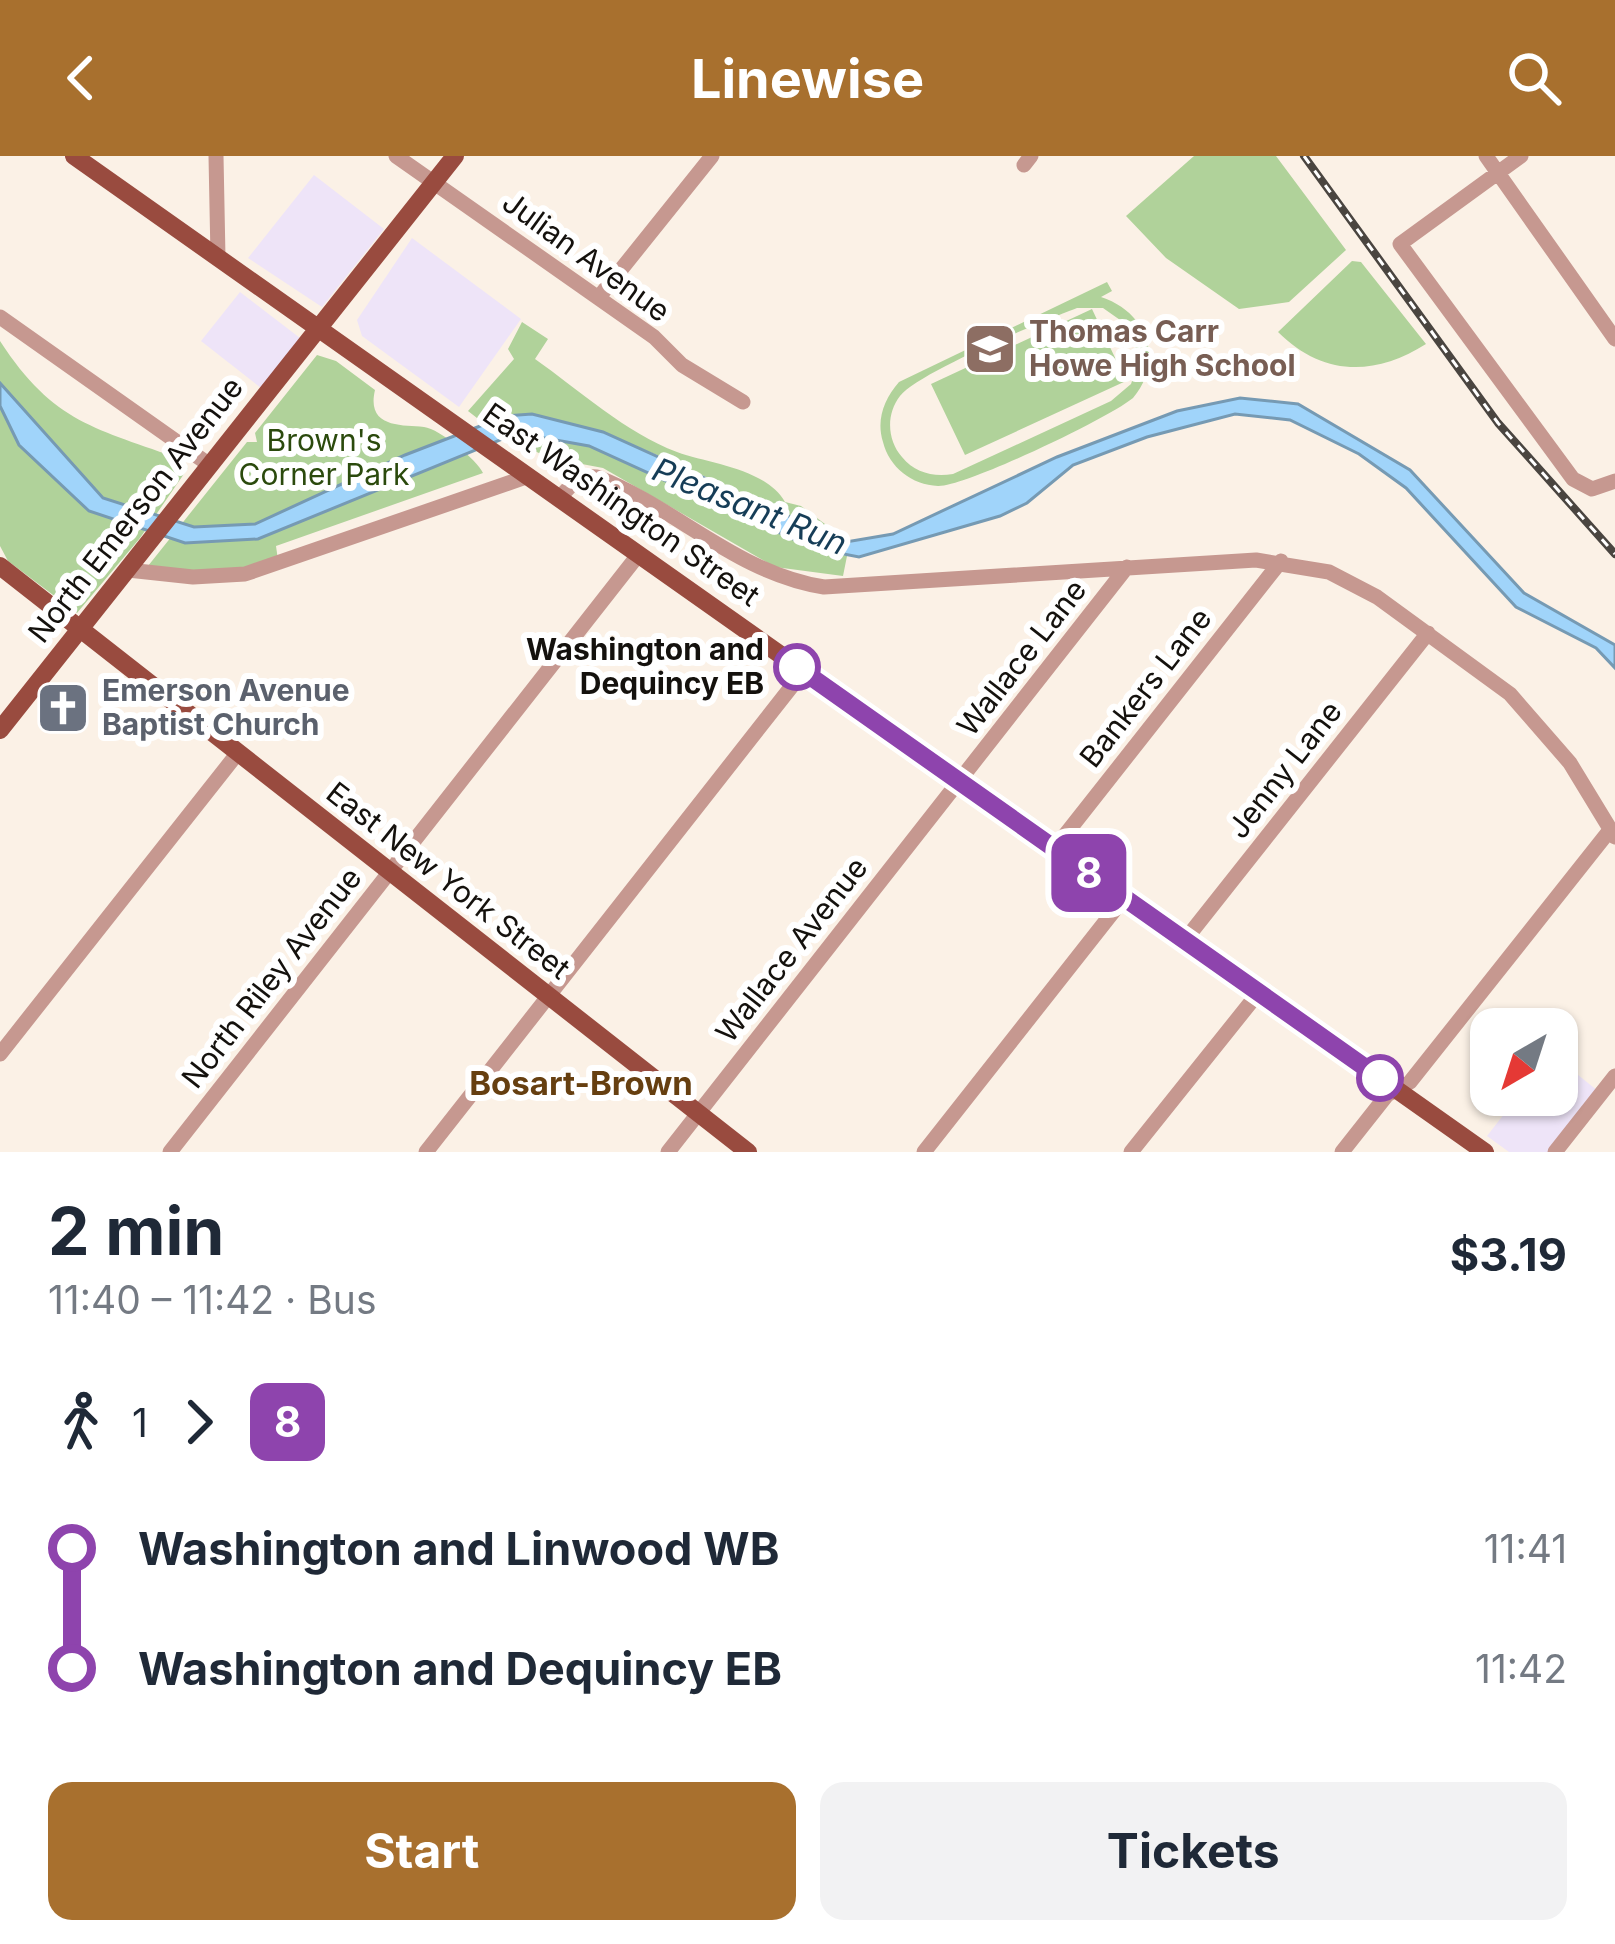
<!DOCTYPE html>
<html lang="en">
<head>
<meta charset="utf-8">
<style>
  body { margin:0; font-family:Inter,sans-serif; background:#f2f2f3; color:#1f2937; height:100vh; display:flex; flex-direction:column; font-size:45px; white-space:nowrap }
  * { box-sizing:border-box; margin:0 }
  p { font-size:39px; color:#747a83 }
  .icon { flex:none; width:66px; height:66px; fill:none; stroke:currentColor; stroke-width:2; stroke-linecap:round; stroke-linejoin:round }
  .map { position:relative; height:996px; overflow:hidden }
  .details { display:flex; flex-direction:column; background:#fff; flex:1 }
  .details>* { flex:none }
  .badge { padding:0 24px; border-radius:18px; font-size:42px; line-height:78px }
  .needle { width:78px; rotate:219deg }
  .buttons { position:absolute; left:1470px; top:852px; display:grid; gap:24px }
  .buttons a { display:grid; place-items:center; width:108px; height:108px; border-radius:24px; background:#fff; box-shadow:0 3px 9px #0004; font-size:60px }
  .map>.badge { position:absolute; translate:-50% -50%; box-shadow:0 0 0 6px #fff }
  .legs { display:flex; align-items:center; gap:18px; height:132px; padding:0 48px; font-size:39px }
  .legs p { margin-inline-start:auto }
  .summary { display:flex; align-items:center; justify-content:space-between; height:204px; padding:0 48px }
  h1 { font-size:66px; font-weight:700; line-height:90px }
  .button { display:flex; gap:24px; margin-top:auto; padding:24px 48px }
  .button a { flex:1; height:138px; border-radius:24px; background:#a8702e; color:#fff; font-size:48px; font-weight:700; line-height:138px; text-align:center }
  .button a+a { background:#f2f2f3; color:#1f2937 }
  ul { padding:0 48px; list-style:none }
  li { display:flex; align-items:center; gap:42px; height:120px; font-size:45px }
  li i { display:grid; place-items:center; width:18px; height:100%; margin:0 15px; background:currentColor }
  li i::after { content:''; width:30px; height:30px; margin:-15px; border:9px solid; border-radius:50%; background:#fff }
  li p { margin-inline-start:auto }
  li:first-child i { background:linear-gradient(#0000 50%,currentColor 0) }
  li:last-child i { background:linear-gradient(currentColor 50%,#0000 0) }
  header { display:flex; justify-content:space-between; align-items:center; height:156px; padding:0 48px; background:#a8702e; color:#fff; font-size:54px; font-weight:700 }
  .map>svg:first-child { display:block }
</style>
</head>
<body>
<header><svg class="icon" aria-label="back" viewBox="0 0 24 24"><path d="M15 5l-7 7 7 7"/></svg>Linewise<svg class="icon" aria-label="search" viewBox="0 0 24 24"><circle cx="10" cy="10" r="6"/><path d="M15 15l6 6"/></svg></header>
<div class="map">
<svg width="1615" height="996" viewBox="0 0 1615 996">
  <rect width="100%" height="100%" fill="#fbf1e6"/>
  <!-- commercial -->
  <path fill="#eee4f8" d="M314,19L384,73L322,151L248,102Z
    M412,82L521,163L459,251L362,180L357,164Z
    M240,136L300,182L261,232L201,185Z
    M1557,902L1598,935L1550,996H1509L1487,980L1519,939H1557Z"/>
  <!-- green -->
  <path fill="#b0d29a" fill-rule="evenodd" d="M1194,0H1276L1346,94L1289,146L1239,153L1166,102L1126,60Z
    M1352,105L1361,106L1426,188C1374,221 1322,220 1278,176Z
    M1107,126L1112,135L1101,141C1147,156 1165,204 1133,242C1109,262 965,331 938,330C912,329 889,311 883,286C876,264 884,243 899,226ZM1077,152H1103L1130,171L1139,204L1131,228L1111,245L953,318C933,321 915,317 902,301C887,284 886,258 900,240C919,216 1043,165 1077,152Z
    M1092,153L1126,225L965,299L931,228Z
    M522,166L548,183L535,203C579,234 626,277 677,296C710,308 765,312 785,346L801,350L849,386L823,379C747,344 564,235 486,269L468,255L514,203L508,193Z
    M0,185C54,268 96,272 183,304L188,312L140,382L77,457L8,405L0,390Z
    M317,199L336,205L375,234C366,272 401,269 424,271C440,273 477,304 483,317L276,390L278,404C237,421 190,418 148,410L247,286H257L255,277Z
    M517,277L589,290L812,392L847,400L843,420L775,411L603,312L550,302L506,282Z"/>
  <!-- water -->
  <path fill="#a0d4fa" stroke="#769ab3" stroke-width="3" d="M0,227L103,342L194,371L255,368L405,299L506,260L532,258L603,276L846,386L893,378L1057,301L1177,255L1240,242L1298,248L1410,314L1524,437L1615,489V512L1596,492L1516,451L1406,332L1359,298L1290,264L1235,258L1147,281L1073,309L1027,347L1000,360L859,401L813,392L589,290L517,277L258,383L185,387L89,355L19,289L0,250Z"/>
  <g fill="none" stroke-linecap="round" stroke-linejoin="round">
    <!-- minor -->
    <path stroke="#c69890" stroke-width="15" d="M216,0L218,101
      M396,0L654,181L682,209L743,246
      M1486,0L1615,183
      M1521,0L1400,88L1573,323L1592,333L1615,325
      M1024,9L1031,0
      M599,141L712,0
      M0,161L211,310
      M560,341L580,320L597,321C677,352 736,417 824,431L1256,404L1329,416L1377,441L1510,538L1570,607L1615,681
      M128,414L193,421L245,418L529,320
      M1054,693L1281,405
      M1185,784L1428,477
      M0,898L237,598
      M170,996L639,398
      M426,996L803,516
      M668,996L1127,411
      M924,996L1124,742
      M1131,996L1259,836
      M1342,996L1387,939L1410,926L1610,674
      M1555,996L1615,920"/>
    <!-- major -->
    <path stroke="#994b3f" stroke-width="18" d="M74,0L1485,996
      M0,410L748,996
      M0,574L455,0"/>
    <!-- rail casing -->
    <g stroke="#4a4540" stroke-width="8">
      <path id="rail" d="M1304,0L1498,267L1615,398"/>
    </g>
    <!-- rail -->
    <use href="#rail" stroke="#fff" stroke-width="3" stroke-dasharray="9" stroke-linecap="butt"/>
  </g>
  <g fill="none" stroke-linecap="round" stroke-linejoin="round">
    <!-- line-1 casing -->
    <g stroke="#fff" stroke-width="27">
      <path id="line-1" d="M797,511L1380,922"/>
    </g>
    <!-- line-1 -->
    <use href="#line-1" stroke="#8e44ad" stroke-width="18"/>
  </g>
  <!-- icons -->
  <defs>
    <g id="school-square" transform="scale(2.7)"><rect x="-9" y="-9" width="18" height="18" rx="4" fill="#8d6e63" stroke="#fff"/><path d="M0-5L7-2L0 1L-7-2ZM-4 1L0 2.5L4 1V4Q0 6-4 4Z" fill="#fff"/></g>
    <g id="church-square" transform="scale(2.7)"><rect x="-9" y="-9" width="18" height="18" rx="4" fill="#6b7280" stroke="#fff"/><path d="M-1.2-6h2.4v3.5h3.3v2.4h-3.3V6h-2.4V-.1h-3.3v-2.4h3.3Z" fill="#fff"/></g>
  </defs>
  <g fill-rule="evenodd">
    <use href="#school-square" x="990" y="193"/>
    <use href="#church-square" x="63" y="552"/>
  </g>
  <!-- markers -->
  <g fill="#fff" stroke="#8e44ad" stroke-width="6">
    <circle cx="797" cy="511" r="21"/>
    <circle cx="1380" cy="922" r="21"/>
  </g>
  <g text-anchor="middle" stroke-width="12" stroke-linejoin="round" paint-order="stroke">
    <!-- street labels -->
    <g font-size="30" fill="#14110d" stroke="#fff">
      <text transform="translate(586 101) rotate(36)" y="10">Julian Avenue</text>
      <text transform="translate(621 349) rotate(35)" y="10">East Washington Street</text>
      <text transform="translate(136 354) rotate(-52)" y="10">North Emerson Avenue</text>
      <text transform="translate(1022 502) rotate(-52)" y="10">Wallace Lane</text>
      <text transform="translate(1146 532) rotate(-52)" y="10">Bankers Lane</text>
      <text transform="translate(1285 614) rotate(-52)" y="10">Jenny Lane</text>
      <text transform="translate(448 725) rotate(38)" y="10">East New York Street</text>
      <text transform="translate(792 794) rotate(-52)" y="10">Wallace Avenue</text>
      <text transform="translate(272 822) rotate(-52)" y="10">North Riley Avenue</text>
    </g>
    <!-- education labels -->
    <g font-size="30" font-weight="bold" fill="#785e54" stroke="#fff" text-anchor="start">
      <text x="1029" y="186">Thomas Carr<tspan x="1029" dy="34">Howe High School</tspan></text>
    </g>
    <!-- park labels -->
    <g font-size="30" fill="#2b4a0d" stroke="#fff">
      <text x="324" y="295">Brown's<tspan x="324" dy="34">Corner Park</tspan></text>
    </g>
    <!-- stop labels -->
    <g font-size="30" font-weight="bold" fill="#14110d" stroke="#fff" text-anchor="end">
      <text x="764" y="504">Washington and<tspan x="764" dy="34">Dequincy EB</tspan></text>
    </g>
    <!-- worship labels -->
    <g font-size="30" font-weight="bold" fill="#5b616d" stroke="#fff" text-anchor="start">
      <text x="102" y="545">Emerson Avenue<tspan x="102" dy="34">Baptist Church</tspan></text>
    </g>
    <!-- water labels -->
    <g font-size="33" font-style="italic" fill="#163d57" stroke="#fff">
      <text transform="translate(750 350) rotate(22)" y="12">Pleasant Run</text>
    </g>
    <!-- neighbourhood labels -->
    <g font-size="33" font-weight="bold" fill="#663f10" stroke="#fff">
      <text x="581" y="939">Bosart-Brown</text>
    </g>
  </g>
</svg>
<div class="buttons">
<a><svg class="needle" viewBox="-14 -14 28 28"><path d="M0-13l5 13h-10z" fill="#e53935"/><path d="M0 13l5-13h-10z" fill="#747a83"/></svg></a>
</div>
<b class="badge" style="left:1089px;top:717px;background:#8e44ad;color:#fff">8</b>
</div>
<section class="details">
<div class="summary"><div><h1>2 min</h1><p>11:40 – 11:42 · Bus</p></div><b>$3.19</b></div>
<div class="legs"><svg class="icon" aria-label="walk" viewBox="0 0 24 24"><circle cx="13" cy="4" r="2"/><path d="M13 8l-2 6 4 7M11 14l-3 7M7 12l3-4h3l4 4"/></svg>1<svg class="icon" aria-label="forward" viewBox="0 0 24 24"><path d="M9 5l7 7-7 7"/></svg><b class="badge" style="background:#8e44ad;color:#fff">8</b></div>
<ul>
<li><i style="color:#8e44ad"></i><b>Washington and Linwood WB</b><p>11:41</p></li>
<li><i style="color:#8e44ad"></i><b>Washington and Dequincy EB</b><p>11:42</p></li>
</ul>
<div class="button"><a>Start</a><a>Tickets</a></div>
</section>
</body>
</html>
